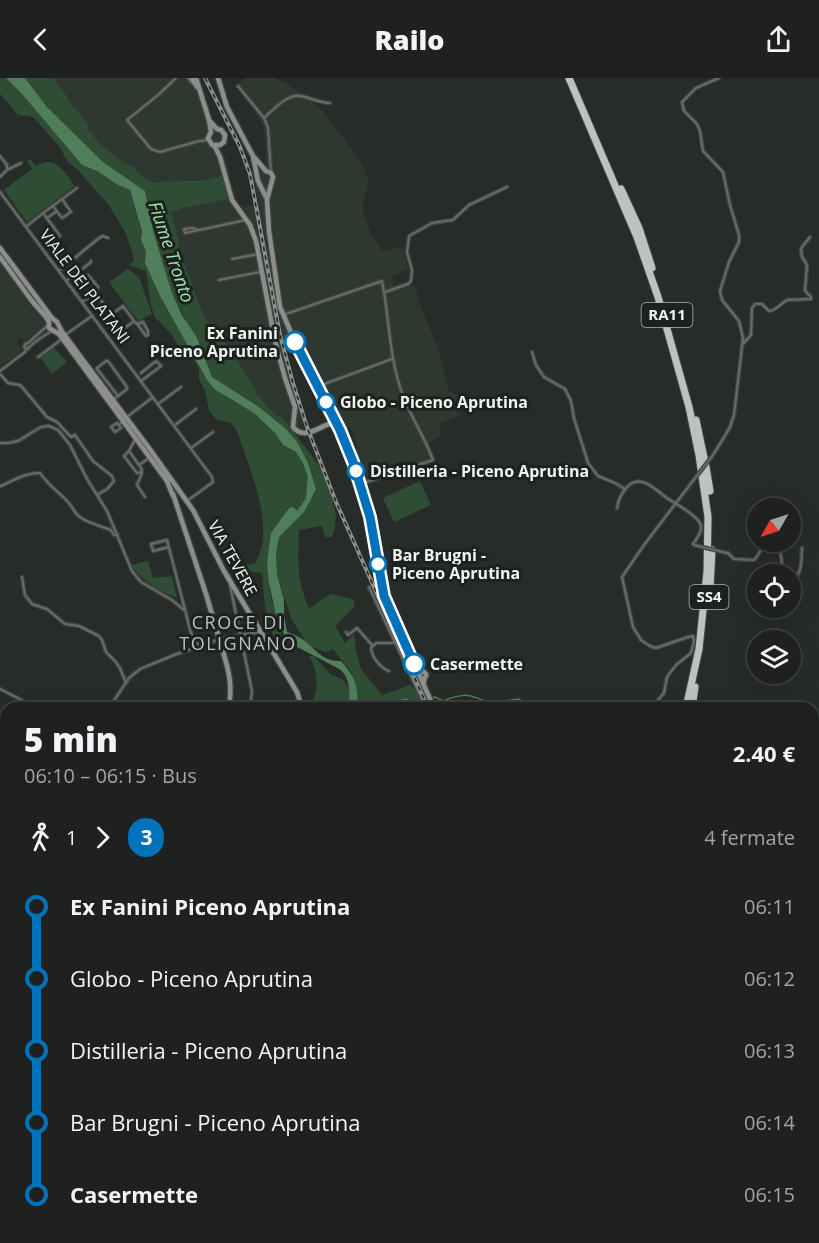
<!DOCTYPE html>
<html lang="it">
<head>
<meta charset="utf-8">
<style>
  body { margin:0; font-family:"Open Sans",sans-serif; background:#2b2e2c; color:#f1f3f6; height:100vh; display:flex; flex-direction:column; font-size:22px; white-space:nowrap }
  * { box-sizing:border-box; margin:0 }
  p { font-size:20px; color:#a1a3a4 }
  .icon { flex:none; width:33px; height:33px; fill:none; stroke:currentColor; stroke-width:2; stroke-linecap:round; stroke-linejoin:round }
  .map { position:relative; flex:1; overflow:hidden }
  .details { position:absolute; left:0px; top:624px; width:819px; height:542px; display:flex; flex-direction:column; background:#1e211f; border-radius:18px 18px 0 0; box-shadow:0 6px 24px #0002,0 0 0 2px #3c3e3d }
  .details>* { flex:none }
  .badge { padding:0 12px; border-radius:20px; font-size:21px; line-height:39px }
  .needle { width:39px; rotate:231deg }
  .buttons { position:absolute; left:747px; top:420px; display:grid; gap:12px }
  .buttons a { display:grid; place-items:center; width:54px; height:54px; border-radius:50%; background:#1e211f; box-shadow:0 6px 24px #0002,0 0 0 2px #3c3e3d; font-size:30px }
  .map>.badge { position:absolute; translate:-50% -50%; box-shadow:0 0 0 3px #fff }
  .legs { display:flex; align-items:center; gap:9px; height:66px; padding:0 24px; font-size:20px }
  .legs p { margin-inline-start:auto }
  .overview { display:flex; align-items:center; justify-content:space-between; height:102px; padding:0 24px }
  h1 { font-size:33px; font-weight:800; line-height:45px }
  ul { padding:0 24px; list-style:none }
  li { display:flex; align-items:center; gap:21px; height:72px; font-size:22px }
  li i { display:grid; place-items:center; width:9px; height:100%; margin:0 8px; background:currentColor }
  li i::after { content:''; width:15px; height:15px; margin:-8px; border:4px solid; border-radius:50%; background:#1e211f }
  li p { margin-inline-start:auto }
  li:first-child i { background:linear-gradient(#0000 50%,currentColor 0) }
  li:last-child i { background:linear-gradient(currentColor 50%,#0000 0) }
  header { display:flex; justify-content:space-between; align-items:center; height:78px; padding:0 24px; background:#1e211f; font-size:27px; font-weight:800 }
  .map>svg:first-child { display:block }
</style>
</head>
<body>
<header><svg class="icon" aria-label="back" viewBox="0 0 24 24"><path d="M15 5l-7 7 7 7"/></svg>Railo<svg class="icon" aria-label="share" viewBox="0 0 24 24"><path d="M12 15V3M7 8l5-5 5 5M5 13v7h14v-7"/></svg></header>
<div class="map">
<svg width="819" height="1165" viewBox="0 0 819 1165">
  <rect width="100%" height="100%" fill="#282c29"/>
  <!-- built -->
  <path fill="#2e3730" d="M54,0H197L213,44L222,50L228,58L227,65L222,71L229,91L223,97L205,102L154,104L139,96L133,88L124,85L101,67L88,51L81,36L77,33Z
    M245,0H276L279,4H284L304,17L320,31L339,54L356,76L364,91L369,104L363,124L364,138L371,155L382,173L402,169L409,191L392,198L394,209L413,206L417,214L420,227L437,267L449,313L458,317L461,337L440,345L441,358L429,364L431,380L363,404L352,372L358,370L351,351L338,354L296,278L286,264L280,265L304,346L290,350L282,339L276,337L267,328L258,317L234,276L204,238L180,182L179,163L171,134L184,130L230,121L236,127L252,128L259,123L254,102L266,85V70L263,47L253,31L235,8Z
    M0,185L47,246L24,263L22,260L17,264L23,272L0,289Z"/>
  <!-- green -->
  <path fill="#2f4c35" d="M0,0H6L22,16L82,87L97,93L118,107L130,112L142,153L141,162L146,173L145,185L160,218L207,302L214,311L254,335L275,355L283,367L296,374L303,385L310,405L309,416L296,434L288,430L267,487L271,518L278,547L282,553L281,554L282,562L275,563L268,545L264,520L262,495L235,492L233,491L255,485C277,450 249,390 237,353L231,345L217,342L209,333L205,313L199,301V291L194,282L183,277L172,257L155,239L151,228L146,193L129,187L134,182L132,173L125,154L108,126L77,91L68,84L59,68L33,39L18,37L0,16Z
    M25,0H54L77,33L81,36L88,47V51L101,67L124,85L133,88L139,96L154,104L205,102L223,97L230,121L184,130L171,134L179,163L180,182L186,189L195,216L204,238L234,276L258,317L267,328L276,337L282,339L319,387L330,411L336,437L335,448L332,459H325L322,448L299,452C298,482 296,501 309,530L331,516L353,521L355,528L335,548L345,565L354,556L356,573L361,591L382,617L410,607L418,614L421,628L419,630H357L358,625L350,593L333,571L326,574L310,568L304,561L292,542L277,497L276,475L279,459L316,411L308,385L286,351L259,329L212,299L204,278L172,215L154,156L145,113L103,84L47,29Z
    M30,81L36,88C55,76 65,94 75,108L27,144L4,112L32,91L27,83Z
    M128,191L139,199L152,236L138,243L109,204Z
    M53,269L67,284L52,296L40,279Z
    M420,403L431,427L394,444L383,420Z
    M148,483L153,500L172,498L177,520C160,513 142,504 131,487Z
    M309,578H314L331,597L342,601L348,608L351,615L349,630H308C320,615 318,593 309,578Z
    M0,733L6,739V823L0,818Z
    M0,979L6,986C6,994 4,1009 6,1015V1084L3,1081V1074L0,1069Z
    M0,1120L6,1122V1160H61L71,1161L72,1160H131L130,1165H0Z
    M141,1160H211L209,1165H142Z"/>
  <!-- water -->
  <path fill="#517e5a" d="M6,0H25L47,29L103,84L145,113L154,156L172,215L182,237L197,260L212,299L259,329L286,351L297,364L308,385L316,411L304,434L279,459L276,475L277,497L284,521V538L287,554C293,556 300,559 305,563C317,573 324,584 341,583C355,599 359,609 357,630H349C349,615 352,605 341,592L290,565L278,547L269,505L267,487L269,468L271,455L289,430L293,429L297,433L309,416L310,405L303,385L296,374L283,367L275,355L254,335L214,311L207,302L160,218L145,185L146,173L141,162L142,153L130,112L118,107L97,93L82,87L22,16Z"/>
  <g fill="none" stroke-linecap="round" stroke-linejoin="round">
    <!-- stream -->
    <path stroke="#517e5a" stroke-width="1.5" d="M370,630L406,621L415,627L435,619L443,623C460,616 468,615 484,623L487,630
      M495,630C501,623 510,622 519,621L531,630
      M548,630L553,628L559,630"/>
    <!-- river -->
    <path stroke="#517e5a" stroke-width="4.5" d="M308,422L310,400"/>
    <!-- street casing -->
    <g stroke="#444845" stroke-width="4.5">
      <path id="street" d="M176,0L158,17L127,42L151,71L160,74L199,63L209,62
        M188,0L194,7
        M719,0L696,10L682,24L684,33L697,46L700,53L703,73L723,94L730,127L739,157V164L729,184L720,213L722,222L739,243L743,260L734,337L730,349L723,361
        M238,8L264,40L268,50L271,95
        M264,40C273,32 288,15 301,18C311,20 320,25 330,25
        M0,78L7,87V92
        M0,99L7,92L21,85
        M0,114L212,399L213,404L187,423
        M62,121L77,110
        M43,135L60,158
        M47,140L57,133
        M26,149C37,139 50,130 62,121L71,134L62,140L53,128
        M198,152L192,150L184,151L185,155L246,142
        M232,181L258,176
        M59,193L99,160L103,158L108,160
        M88,197L98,209L95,215
        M219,202L260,194
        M66,203L90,185L91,183
        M385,214L408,206L411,203L412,192L407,174L409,158L432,145L453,142L469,127L507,109
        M82,224L95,215L112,236L111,238L122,252L134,243L123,228L112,236
        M283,237L382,203C389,238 389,275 400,309C408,335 424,357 433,382L360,406
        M134,243L138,247L146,258L148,257V253L143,244L137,246
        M48,247L28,265L25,266L24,269L28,271C32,265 45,257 52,253
        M65,257L92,238
        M742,267L751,257L752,230L755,226H762L769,233C777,232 780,226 787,222L811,221V219L807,215L805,212L807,187L802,179L801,171C803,166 807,164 810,159
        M532,274L536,287L544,299L565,311L571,323L574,340L588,385L598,398L615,405L625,411
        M38,279L62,261
        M0,293L25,274L26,271
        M141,295L156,283L161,288L141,303
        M0,296L8,305L20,307L22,309L47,339L57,344L71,359L75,357L93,383L112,398L114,403L107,411L97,417
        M319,308L392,281
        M113,322L127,311V309L108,283H106L97,290V291L118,318
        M158,326L181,309
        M127,339L153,319
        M119,347L117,345L111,349L115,354L121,350L119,347L124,343
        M175,347L196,331
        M0,365H8L18,363L41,349L49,348L58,352L70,367L87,401L107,433L132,493L141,504L172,522L184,532
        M191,370L213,354
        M129,373L141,390L142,394L137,395L124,378Z
        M129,373L136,360
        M139,387L149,380
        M142,395L137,407L145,419
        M1,408C14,402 27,394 40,395C49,408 58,413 68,424C72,428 75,436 80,439C84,443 105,450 111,452L114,457H118
        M617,430C618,422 621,416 627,409C642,394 657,414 670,422C678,427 696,437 700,445C703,453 698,459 693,466L694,467
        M776,464L780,470L783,494L784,496
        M169,469L153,473L151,466L167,462L191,555L194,562L200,568
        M728,475L734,481L754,482C760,476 761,469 767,464
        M22,499L25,517L32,526L47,531L65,546L79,548L99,558L102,562L106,574L115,583L120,590L126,605
        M790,500H794C803,494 801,480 802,470
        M232,505L230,507L252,613L250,630
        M369,509L426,630
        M346,554L348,557L357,550L372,567
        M389,593C380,590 372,579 371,570L376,565H391L394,564
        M0,611L37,630
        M109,630L129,600L140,591L174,577L227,559L260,554
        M651,630L664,615L667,599L676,587L691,575L694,564L693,558L688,559L656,570L650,568L641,562L633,549L622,499L644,467L682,417
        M0,715L6,713
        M813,798H819
        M813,843L819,853
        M813,867L819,871
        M0,898H6
        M813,1025L819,1035
        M813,1076L819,1083
        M480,1160L488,1165
        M518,1160L521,1165
        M627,1165L632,1160"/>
    </g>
    <!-- secondary casing -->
    <g stroke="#444845" stroke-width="7">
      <path id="secondary" d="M192,0L197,9
        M196,0L209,42L211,54L208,60L212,67H220L224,64L225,57L221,52L217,51L209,42
        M218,0L227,29L253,78L258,103L266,119
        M214,67L220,79L232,122L250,147L256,163L275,263L285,300L295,329L293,349C305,364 322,346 335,344
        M253,78L266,93L271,95L273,99L267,122L269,153L280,229L292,257L340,352L353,384L370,439L384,518L434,630
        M0,170L52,240L57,244L61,252L77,274L149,370L193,432L224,493L297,614L300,624V630
        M0,179L32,223L46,239L49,244V250L59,256L167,403L173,418
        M173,416L206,516
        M224,577C230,597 232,609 229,630
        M417,591L420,594H424L426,596V598L424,601V604
        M813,724L816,712L819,705
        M813,765L816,784L819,788
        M813,1000L819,1005
        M813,1013L819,1011
        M0,1089L6,1082
        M140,1160V1165
        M584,1160L589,1165
        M800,1160L803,1165
        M134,1165L135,1160
        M210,1165L213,1160"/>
    </g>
    <!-- highway casing -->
    <g stroke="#444845" stroke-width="9">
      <path id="highway" d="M569,0L637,159L658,219L689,329L699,377L708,439L707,494L699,571L686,630
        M621,111L639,150L652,190
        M696,342L706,389L710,413
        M710,509L712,472
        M692,630L695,609
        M813,923L819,934
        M813,932L819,943"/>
    </g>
    <!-- street -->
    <use href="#street" stroke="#686a68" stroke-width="2"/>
    <!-- secondary -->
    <use href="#secondary" stroke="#8b8e8b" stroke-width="4.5"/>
    <!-- highway -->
    <use href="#highway" stroke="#bdc2be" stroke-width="7"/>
    <!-- rail casing -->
    <g stroke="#8b8e8b" stroke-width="4">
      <path id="rail" d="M205,0L240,69L250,96L280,257L293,305L307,349L336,424L428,630"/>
    </g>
    <!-- rail -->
    <use href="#rail" stroke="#1e221f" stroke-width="1.5" stroke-dasharray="4.5" stroke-linecap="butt"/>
    <!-- street-bridge casing -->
    <g stroke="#444845" stroke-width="4.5" stroke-linecap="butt">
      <path id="street-bridge" d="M682,417L713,377L723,361
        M694,467L727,475"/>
    </g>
    <!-- secondary-bridge casing -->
    <g stroke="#444845" stroke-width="7" stroke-linecap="butt">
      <path id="secondary-bridge" d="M206,516L224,577"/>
    </g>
    <!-- street-bridge -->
    <use href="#street-bridge" stroke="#686a68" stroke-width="2"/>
    <!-- secondary-bridge -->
    <use href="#secondary-bridge" stroke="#8b8e8b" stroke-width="4.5"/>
  </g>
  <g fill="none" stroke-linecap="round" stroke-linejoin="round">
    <!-- line-1 casing -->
    <g stroke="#fff" stroke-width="14">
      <path id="line-1" d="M295,264L340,352L353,384L370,439L384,518L414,586"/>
    </g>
    <!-- line-1 -->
    <use href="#line-1" stroke="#0072bc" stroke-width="9"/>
  </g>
  <!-- markers -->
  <g fill="#fff" stroke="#0072bc" stroke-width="3">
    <circle cx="295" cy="264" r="10"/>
    <circle cx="326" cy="324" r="8"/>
    <circle cx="356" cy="393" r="8"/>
    <circle cx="378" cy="486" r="8"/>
    <circle cx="414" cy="586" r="10"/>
  </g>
  <g text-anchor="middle" stroke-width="6" stroke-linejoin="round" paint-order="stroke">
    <!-- shield labels -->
    <g fill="#1e221f" stroke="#b2b4b2" stroke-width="1.5">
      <rect x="641.5" y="225" width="51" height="24" rx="4.5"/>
      <rect x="689.5" y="507" width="39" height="24" rx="4.5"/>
    </g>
    <g font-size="15" font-weight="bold" fill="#f1f3f1">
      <text x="667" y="242">RA11</text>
      <text x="709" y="524">SS4</text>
    </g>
    <!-- street labels -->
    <g font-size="16" fill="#f1f3f1" stroke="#1e221f">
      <text transform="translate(85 208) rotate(53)" y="6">VIALE DEI PLATANI</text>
      <text transform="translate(233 480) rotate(61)" y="6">VIA TEVERE</text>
    </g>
    <!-- stop labels -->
    <g font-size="16" font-weight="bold" fill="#f1f3f1" stroke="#1e221f" text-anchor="start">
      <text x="278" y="261" text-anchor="end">Ex Fanini<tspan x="278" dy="18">Piceno Aprutina</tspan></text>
      <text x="340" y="330">Globo - Piceno Aprutina</text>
      <text x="370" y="399">Distilleria - Piceno Aprutina</text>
      <text x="392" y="483">Bar Brugni -<tspan x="392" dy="18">Piceno Aprutina</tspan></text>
      <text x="430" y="592">Casermette</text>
    </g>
    <!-- water labels -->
    <g font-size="18" font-style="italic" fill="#9de3aa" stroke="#1e221f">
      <text transform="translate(171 174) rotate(71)" y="6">Fiume Tronto</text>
    </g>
    <!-- neighbourhood labels -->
    <g font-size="18" letter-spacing="1.5" fill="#bdc1bd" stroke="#1e221f">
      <text x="238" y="551">CROCE DI<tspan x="238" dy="21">TOLIGNANO</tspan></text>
    </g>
  </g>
</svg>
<div class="buttons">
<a><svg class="needle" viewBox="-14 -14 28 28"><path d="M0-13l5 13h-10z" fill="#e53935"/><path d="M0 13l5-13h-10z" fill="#a1a3a4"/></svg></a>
<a><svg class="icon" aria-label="locate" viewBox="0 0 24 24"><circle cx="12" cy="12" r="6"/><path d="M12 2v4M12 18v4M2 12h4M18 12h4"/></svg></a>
<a><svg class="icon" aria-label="layers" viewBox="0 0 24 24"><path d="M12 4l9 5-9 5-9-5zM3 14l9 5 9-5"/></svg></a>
</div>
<section class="details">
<div class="overview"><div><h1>5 min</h1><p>06:10 – 06:15 · Bus</p></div><b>2.40 €</b></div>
<div class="legs"><svg class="icon" aria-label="walk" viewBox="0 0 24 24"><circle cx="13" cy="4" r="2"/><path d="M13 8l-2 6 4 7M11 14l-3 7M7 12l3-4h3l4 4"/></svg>1<svg class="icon" aria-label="forward" viewBox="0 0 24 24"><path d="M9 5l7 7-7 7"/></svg><b class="badge" style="background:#0072bc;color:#fff">3</b><p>4 fermate</p></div>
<ul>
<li><i style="color:#0072bc"></i><b>Ex Fanini Piceno Aprutina</b><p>06:11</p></li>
<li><i style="color:#0072bc"></i><span>Globo - Piceno Aprutina</span><p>06:12</p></li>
<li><i style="color:#0072bc"></i><span>Distilleria - Piceno Aprutina</span><p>06:13</p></li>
<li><i style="color:#0072bc"></i><span>Bar Brugni - Piceno Aprutina</span><p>06:14</p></li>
<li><i style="color:#0072bc"></i><b>Casermette</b><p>06:15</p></li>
</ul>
</section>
</div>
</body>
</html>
